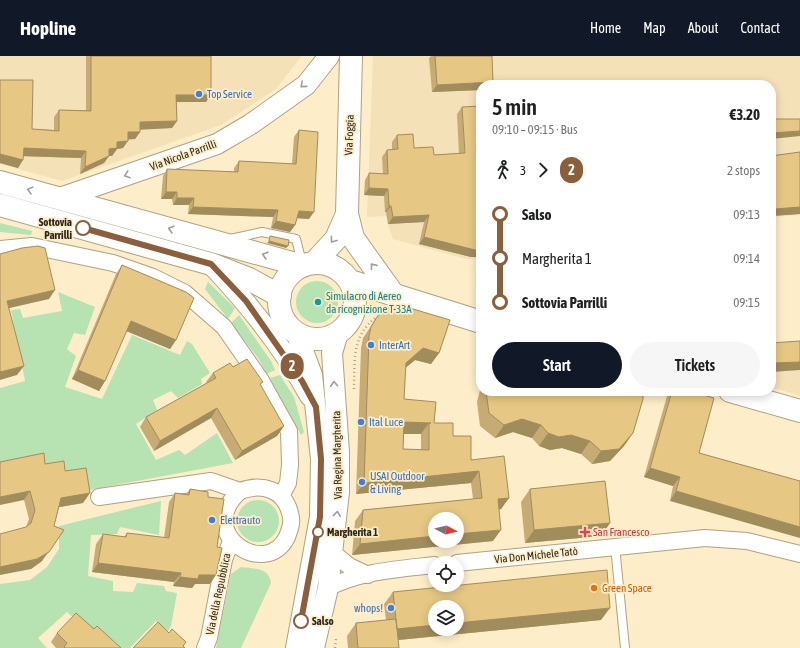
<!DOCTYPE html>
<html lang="en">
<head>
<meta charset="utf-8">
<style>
  body { margin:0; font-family:"Asap Condensed",sans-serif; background:#f6f6f6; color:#202124; height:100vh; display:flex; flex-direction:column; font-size:15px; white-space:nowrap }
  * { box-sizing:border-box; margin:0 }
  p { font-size:13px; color:#757577 }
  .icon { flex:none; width:22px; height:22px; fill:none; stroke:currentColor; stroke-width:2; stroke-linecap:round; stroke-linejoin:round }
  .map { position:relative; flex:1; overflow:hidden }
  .details { position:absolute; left:476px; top:24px; width:300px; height:316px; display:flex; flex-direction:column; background:#fff; border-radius:16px; box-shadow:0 2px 10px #0003 }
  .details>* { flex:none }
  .badge { padding:0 8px; border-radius:13px; font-size:14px; line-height:26px }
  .needle { width:26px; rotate:97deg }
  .tools { position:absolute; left:428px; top:456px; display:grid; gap:8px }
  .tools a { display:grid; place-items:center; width:36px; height:36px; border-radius:50%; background:#fff; box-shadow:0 2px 10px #0003; font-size:20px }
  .map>.badge { position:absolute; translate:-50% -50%; box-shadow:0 0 0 2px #fff }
  .legs { display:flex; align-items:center; gap:6px; height:44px; padding:0 16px; font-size:13px }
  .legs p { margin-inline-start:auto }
  .head { display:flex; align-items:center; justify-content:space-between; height:68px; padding:0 16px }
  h1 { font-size:22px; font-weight:600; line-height:30px }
  .cta { display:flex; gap:8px; margin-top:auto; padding:8px 16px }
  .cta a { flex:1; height:46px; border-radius:24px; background:#111827; color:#fff; font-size:16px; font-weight:600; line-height:46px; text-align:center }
  .cta a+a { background:#f6f6f6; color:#202124 }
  ul { padding:0 16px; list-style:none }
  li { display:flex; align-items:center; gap:14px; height:44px; font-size:15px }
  li i { display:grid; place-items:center; width:6px; height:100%; margin:0 5px; background:currentColor }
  li i::after { content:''; width:10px; height:10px; margin:-5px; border:3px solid; border-radius:50%; background:#fff }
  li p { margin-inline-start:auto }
  li:first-child i { background:linear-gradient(#0000 50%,currentColor 0) }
  li:last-child i { background:linear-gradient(currentColor 50%,#0000 0) }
  header { display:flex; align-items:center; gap:24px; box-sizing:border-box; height:56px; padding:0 20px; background:#111827; color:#fff }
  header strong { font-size:19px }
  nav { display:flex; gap:22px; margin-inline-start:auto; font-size:14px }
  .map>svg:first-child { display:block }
</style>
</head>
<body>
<header>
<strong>Hopline</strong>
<nav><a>Home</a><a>Map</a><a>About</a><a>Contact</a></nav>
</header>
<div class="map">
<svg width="800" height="592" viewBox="0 0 800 592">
  <rect width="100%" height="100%" fill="#fdedc9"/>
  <!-- built -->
  <path fill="#f5e1b7" d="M0,0H302L275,34L221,69L62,125L0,108Z
    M373,0H800V159L771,161V29H481V202L466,203L393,183L388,169L386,160L367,161Z
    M800,292V340L771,331V294Z"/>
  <!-- green -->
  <path fill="#b6e3b1" d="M0,167L32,175L31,179L0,176Z
    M296 246a21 21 0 1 1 42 0a21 21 0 1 1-42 0Z
    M208,226L235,252L228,263L205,233Z
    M58,236L95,251L85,279L74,277L67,293L76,300L65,331L102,343L132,279L180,299L187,285L192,288L210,317L201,323L202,328L178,342L171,335L153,344L157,354L136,368L156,404L179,394L185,399L217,377L233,407L89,434L85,414L66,418L64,408L46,411L0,409V332L25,325L11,254L20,253L23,262L62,255Z
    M239,259L271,305L275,314L267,318L258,302L231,267Z
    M280,319L294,341L304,376L301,379L270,322Z
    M237 465a21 21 0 1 1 42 0a21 21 0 1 1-42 0Z
    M161,445L159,479L120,471L117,478L91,479L88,520L113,525V535L133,536L137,527L164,530L166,535L177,537L171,570L168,575L156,565L130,592H108L67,556L38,582L47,592H0V528L30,524L47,511L59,493V470Z
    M241,511C255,513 269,511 271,527L241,592H216L231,518Z"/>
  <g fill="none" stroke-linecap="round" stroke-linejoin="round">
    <!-- service casing -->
    <g stroke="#b0a17f" stroke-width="10">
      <path id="service" d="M230,183L262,176L296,183L302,207
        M615,490L625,592"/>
    </g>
    <!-- minor casing -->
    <g stroke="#b0a17f" stroke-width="18">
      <path id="minor" d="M0,193L32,190L113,207L153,221L185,237L224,271L260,323L289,375L290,409L288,427L281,440
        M99,441L211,425L240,435C262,427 284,433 290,457C293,466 290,473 287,481C266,524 193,477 240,435
        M332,496L349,510L368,519
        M457,507L705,482L747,485L800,498
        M328,532C360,515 400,513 435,509
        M205,592L209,582L224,504L231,485"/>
    </g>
    <!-- tertiary casing -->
    <g stroke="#b0a17f" stroke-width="22">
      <path id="tertiary" d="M60,142L217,88L251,68L306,29L329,0
        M211,208C249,248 284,292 310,340
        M296,276L312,319L321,403L320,461L296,592
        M314,592L328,532L339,436V396L332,297L338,277"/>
    </g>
    <!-- secondary casing -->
    <g stroke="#b0a17f" stroke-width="24">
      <path id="secondary" d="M351,0L347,158L353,182L393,238
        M0,126L303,210
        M0,149L211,208L249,223L280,240
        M314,207L336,183L347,158
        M279 245a38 38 0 1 1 76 0a38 38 0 1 1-76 0Z
        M350,225L481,266
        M730,335L800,355"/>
    </g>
    <!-- path -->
    <path stroke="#afa287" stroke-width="2.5" stroke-dasharray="1 3" stroke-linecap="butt" d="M354,333C355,304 351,279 378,260
      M335,592L336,583"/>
    <!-- service -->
    <use href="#service" stroke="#fff" stroke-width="8"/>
    <!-- minor -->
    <use href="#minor" stroke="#fff" stroke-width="16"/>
    <!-- tertiary -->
    <use href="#tertiary" stroke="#fff" stroke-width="20"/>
    <!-- secondary -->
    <use href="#secondary" stroke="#fff" stroke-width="22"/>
  </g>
  <!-- wall -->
  <path fill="#c6ac72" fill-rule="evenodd" d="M86,0H211L206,46H177V65L172,72L140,73V76L135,83H128L123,92L117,93L112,100H109L104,107L80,118L81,102L23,100L18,112L0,107V24L32,73L54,74V61L59,54H86Z
    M431,0H492L481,29V34L432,36L429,2Z
    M462,51L471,201L419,188L424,166L388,168L386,156H385L384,140L364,139L365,124L369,117L383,118L382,101L387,94H392V86L397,79L414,92L434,99L459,98L457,58Z
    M299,74L309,163L297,162L295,169L290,176L271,172L273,161L188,158L189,149H173L172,143H161L163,120L167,113L234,116V112L239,105L292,108L294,81Z
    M800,96V158L771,160V100Z
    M122,209L176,284L170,293L126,275L105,325L99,335L72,323L116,218Z
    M377,261L439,297L431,308L415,304L405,312L404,343L434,367L453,380L471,404L509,442L501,453L499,454L493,485L352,499L355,465L363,454L473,443L471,427L356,438L361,292L363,282ZM404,378H421V393H403Z
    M233,311L260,330L284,370L277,380L235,404L211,362L154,395L140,371L146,361L207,327L206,326L213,317Z
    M481,330V335H643L633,377L624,390L610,405L592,408L581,398L562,392L550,394L539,390L532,382L513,376L495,382L480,370L477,346Z
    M671,335H689L699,397L800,425L670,445L673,430L644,421L667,340Z
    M45,408L65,415L83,447L59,451L42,505L31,513L26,471L29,463L24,444Z
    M190,433L210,528H195L192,532L173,530L174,526L92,516L96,488L103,478L124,481L127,477L164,482L169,446L175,437L186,438Z
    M530,433L610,467L601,480L525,487L521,446Z
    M393,536L601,564L398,584L399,592H348L347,580L356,567L386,564L384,548Z
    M94,573L121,592H56L51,586L57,577Z"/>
  <!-- shaded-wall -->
  <path fill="#a18c5c" d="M493,26L491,29H481V34L432,36L437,29Z
    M176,39H211L206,46H171Z
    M177,65L172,72L135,74L140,66Z
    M800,75V80L771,83V77Z
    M128,76H140L135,83L122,84Z
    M128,85L123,92L117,93L112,100H109L104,107L80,118L85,111L117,86Z
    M24,92L86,95L81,102L19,100Z
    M0,98L23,104L18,112L0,107Z
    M369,132L388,133L384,140L364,139Z
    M166,136H177L172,143H161Z
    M177,142H194L189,149H173Z
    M389,150H391L386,156H385Z
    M193,151L278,154L273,161L188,158Z
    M800,151V158L771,160V158L775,153Z
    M299,155L314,156L309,163L294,162Z
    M429,159L424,166L388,168L393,161Z
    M276,165L295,169L290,176L271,172Z
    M424,181L481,194V201H471L419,188Z
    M269,185L288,190L286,192L267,187Z
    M55,234L49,243L1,254L7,245Z
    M131,265L176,284L170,293L124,274Z
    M423,292L439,297L431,308L415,304L398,318L406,307Z
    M800,306V314L771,316V307Z
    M24,310L17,319L0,324V316Z
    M78,314L105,325L99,335L72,323Z
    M217,352L211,362L154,395L160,385Z
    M522,363L541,369L532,382L513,376L495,382L504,369Z
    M404,366L429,367L421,378H396Z
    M284,370L277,380L235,404L242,395Z
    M548,377L571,379L590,385L581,398L562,392L550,394L539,390Z
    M633,377L624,390L610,405L592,408L601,395Z
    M650,412L680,421L673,430L644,421Z
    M479,415L471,427L356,438L364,427Z
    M30,435L24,444L0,449V441Z
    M676,435L800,471V482L670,445Z
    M90,437L83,447L54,452L61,442Z
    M509,442L501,453L490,455L498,443Z
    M610,467L601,480L525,487L534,474Z
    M64,474L42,505L31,513L0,519V511Z
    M501,474L493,485L352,499L360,488L435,480V485H457V478Z
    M98,507L181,517L174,526L92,516Z
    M199,519H216L210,528H195L192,532L173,530L180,521Z
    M610,552L601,564L388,585L397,573L435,569V573H457V567Z"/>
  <!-- building -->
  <path fill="#e6c884" stroke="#a18c5c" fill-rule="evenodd" d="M91,0H211V39H176L177,65L140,66V76H128V85L117,86V92L109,93V100L85,111L86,95L24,92L23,104L0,98V24H33L32,73L59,75V54L91,55Z
    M435,0H492L493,26L437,29Z
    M481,50V194H475L424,181L429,159L393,161L391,150H389L388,133L369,132V117L388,118L387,94L398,93L397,79L413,78L414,92L433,91L434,99L465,97L462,51Z
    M771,63H800V75L771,77Z
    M299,74L318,76L314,156L299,155L295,169L276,165L278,154L193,151L194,142H177V136H166L167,113L238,116L239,105L296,108Z
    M800,96V151L775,153L772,128H771V100Z
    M270,180L289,184L288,190L269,185Z
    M38,190L45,192L55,234L7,245L24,310L0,316V198L22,192Z
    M122,209L186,236L194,242L176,284L131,265L105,325L78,314Z
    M403,250L450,264L439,297L423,292L406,307L404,343L436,346L434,367H453V380H471V404L504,400L509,442L498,443L501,474L457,478V463H435V480L360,488L363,454L482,442L479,415L364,427L369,280L371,271L377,261L387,252L394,251ZM404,366L431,367H429V394L403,393Z
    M800,285V306L771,307V287Z
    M247,303L263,326L260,328L284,370L242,395L217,352L160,385L146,361L216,322L213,317L230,307L233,311Z
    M486,335H643V343L633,377L619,393L601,395L590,385L571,379L559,381L548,377L541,369L522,363L504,369L489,357Z
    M672,335H689L714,342L699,397L800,425V471L676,435L680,421L650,412Z
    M44,397L45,408L64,405L65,415L86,412L90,437L61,442L54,470L64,474L49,496L37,503L0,511V478L26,471L31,467L35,454L30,435L0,441V406Z
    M605,425L610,467L534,474L530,433Z
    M190,433L208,436V441L224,443L217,491L222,492L216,519H199L198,523L180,521L181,517L98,507L103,478L126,481L127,477L169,482L175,437L189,439Z
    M607,514L610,552L457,567V551H435V569L397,573L393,536Z
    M76,557L94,573L97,570L121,592H65L64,591L67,587L57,577Z
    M396,563L399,592H358L356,567Z
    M158,566L169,577L172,573L186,586L183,590L185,592H133Z"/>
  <!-- one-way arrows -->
  <defs><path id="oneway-chevron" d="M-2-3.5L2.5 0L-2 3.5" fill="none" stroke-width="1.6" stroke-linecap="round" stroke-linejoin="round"/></defs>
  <g stroke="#a09e98">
    <use href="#oneway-chevron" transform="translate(303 29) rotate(139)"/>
    <use href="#oneway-chevron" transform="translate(127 119) rotate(161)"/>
    <use href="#oneway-chevron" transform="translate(30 134) rotate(-165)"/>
    <use href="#oneway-chevron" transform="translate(171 173) rotate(-164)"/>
    <use href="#oneway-chevron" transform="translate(333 184) rotate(126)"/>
    <use href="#oneway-chevron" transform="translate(265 199) rotate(-164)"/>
    <use href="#oneway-chevron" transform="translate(373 210) rotate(-129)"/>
    <use href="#oneway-chevron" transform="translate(334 328) rotate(-94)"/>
    <use href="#oneway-chevron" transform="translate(337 458) rotate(-84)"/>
  </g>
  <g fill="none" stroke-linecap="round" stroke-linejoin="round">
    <!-- line-1 casing -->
    <g stroke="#fff" stroke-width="9">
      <path id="line-1" d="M83,172L211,208L246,245L302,325L316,351L321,403L320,461L301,565"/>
    </g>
    <!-- line-1 -->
    <use href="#line-1" stroke="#8b5e3c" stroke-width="6"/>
  </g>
  <!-- markers -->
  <g fill="#3f7fe0" stroke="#fdedc9" stroke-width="1.5">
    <circle cx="199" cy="38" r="4"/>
    <circle cx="371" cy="289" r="4"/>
    <circle cx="361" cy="366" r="4"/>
    <circle cx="362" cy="426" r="4"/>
    <circle cx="212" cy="464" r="4"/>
    <circle cx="391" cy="552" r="4"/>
  </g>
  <g fill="#fff" stroke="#8b5e3c" stroke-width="2">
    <circle cx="83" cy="172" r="7"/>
    <circle cx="318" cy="476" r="5"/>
    <circle cx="301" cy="565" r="7"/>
  </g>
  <circle fill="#0f9aa8" stroke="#fdedc9" stroke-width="1.5" cx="318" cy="246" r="4"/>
  <path fill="#e0444e" stroke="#fdedc9" stroke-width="1.5" d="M583 470h4v4h4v4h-4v4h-4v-4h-4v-4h4z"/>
  <circle fill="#e8710a" stroke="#fdedc9" stroke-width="1.5" cx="594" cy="532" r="4"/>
  <g text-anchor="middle" stroke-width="3.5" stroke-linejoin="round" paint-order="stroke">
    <!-- shop labels -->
    <g font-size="11" fill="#366cbe" stroke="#fdedc9" text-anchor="start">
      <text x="207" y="42">Top Service</text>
      <text x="379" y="293">InterArt</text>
      <text x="369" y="370">Ital Luce</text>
      <text x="370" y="424">USAI Outdoor<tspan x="370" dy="13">&amp; Living</tspan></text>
      <text x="220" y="468">Elettrauto</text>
      <text x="383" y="556" text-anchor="end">whops!</text>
    </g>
    <!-- street labels -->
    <g font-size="11" fill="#2d2719" stroke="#fdedc9">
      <text transform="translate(349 79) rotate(-88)" y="4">Via Foggia</text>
      <text transform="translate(183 99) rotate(-20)" y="4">Via Nicola Parrilli</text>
      <text transform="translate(337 399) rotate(-91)" y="4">Via Regina Margherita</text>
      <text transform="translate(536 499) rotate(-6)" y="4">Via Don Michele Tatò</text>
      <text transform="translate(218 538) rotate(-78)" y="4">Via della Repubblica</text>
    </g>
    <!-- stop labels -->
    <g font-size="11" font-weight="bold" fill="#2d2719" stroke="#fdedc9" text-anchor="start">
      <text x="72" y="170" text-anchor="end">Sottovia<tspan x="72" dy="13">Parrilli</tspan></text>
      <text x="327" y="480">Margherita 1</text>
      <text x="312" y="569">Salso</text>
    </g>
    <!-- culture labels -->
    <g font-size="11" fill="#0d838f" stroke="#fdedc9" text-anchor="start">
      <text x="326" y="244">Simulacro di Aereo<tspan x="326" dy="13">da ricognizione T-33A</tspan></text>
    </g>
    <!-- health labels -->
    <g font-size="11" fill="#be3a42" stroke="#fdedc9" text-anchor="start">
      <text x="593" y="480">San Francesco</text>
    </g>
    <!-- food labels -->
    <g font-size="11" fill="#c56008" stroke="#fdedc9" text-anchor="start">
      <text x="602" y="536">Green Space</text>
    </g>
  </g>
</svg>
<div class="tools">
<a><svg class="needle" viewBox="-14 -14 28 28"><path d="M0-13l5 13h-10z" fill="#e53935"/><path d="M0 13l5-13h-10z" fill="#757577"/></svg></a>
<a><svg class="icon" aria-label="locate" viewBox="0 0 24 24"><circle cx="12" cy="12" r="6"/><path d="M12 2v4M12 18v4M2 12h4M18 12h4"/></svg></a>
<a><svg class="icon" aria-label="layers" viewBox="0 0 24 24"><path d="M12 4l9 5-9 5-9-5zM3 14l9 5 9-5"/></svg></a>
</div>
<b class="badge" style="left:292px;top:310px;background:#8b5e3c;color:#fff">2</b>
<section class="details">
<div class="head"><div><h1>5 min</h1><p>09:10 – 09:15 · Bus</p></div><b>€3.20</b></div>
<div class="legs"><svg class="icon" aria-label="walk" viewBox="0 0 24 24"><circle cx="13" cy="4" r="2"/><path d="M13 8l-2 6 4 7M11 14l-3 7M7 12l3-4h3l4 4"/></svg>3<svg class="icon" aria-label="forward" viewBox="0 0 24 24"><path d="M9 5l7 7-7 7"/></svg><b class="badge" style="background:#8b5e3c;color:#fff">2</b><p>2 stops</p></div>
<ul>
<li><i style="color:#8b5e3c"></i><b>Salso</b><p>09:13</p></li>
<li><i style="color:#8b5e3c"></i><span>Margherita 1</span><p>09:14</p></li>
<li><i style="color:#8b5e3c"></i><b>Sottovia Parrilli</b><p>09:15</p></li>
</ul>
<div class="cta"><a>Start</a><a>Tickets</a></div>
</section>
</div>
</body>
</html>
